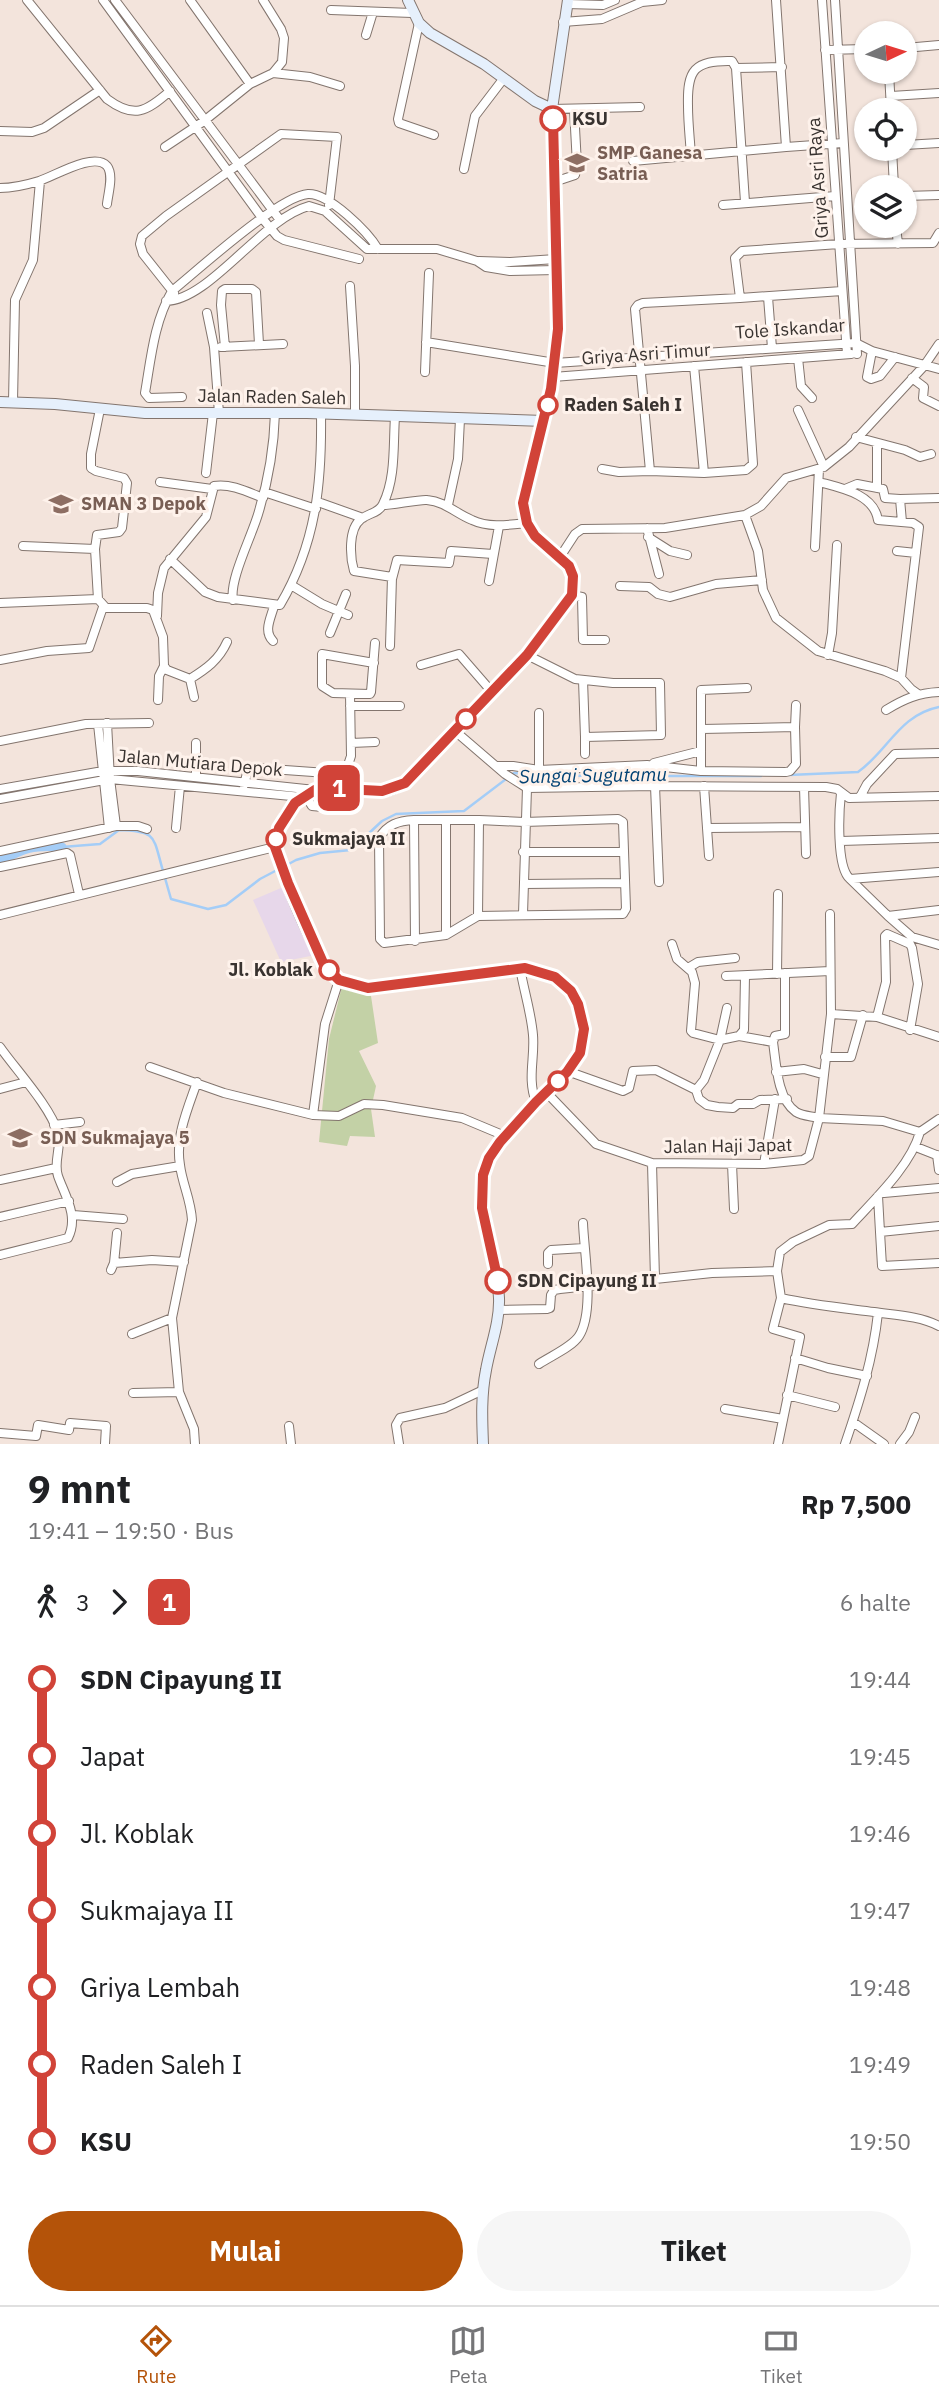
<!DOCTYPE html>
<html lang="id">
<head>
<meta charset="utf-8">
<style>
  body { margin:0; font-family:"IBM Plex Sans",sans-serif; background:#f6f6f6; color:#202124; height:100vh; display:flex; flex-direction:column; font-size:26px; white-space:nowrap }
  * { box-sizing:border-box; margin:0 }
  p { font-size:23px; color:#757577 }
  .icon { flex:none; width:38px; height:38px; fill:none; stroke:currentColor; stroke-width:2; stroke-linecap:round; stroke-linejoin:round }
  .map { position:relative; height:1444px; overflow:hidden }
  .details { display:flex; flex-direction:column; background:#fff; flex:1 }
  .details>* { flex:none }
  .badge { padding:0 14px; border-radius:10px; font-size:24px; line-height:46px }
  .needle { width:46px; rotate:86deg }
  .buttons { position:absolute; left:854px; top:21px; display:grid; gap:14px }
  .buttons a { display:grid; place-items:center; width:63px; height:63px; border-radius:50%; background:#fff; box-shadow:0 2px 5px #0004; font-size:35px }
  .map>.badge { position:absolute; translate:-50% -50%; box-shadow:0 0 0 4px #fff }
  .legs { display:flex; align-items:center; gap:10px; height:77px; padding:0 28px; font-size:23px }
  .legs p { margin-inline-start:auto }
  .summary { display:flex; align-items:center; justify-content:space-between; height:119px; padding:0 28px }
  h1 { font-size:38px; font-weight:800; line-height:52px }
  .button { display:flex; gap:14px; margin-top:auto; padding:14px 28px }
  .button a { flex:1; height:80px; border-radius:42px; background:#b45309; color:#fff; font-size:28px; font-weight:800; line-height:80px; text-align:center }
  .button a+a { background:#f6f6f6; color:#202124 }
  ul { padding:0 28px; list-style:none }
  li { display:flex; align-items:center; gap:24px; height:77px; font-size:26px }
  li i { display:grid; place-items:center; width:10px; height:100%; margin:0 9px; background:currentColor }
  li i::after { content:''; width:18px; height:18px; margin:-9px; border:5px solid; border-radius:50%; background:#fff }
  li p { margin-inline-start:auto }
  li:first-child i { background:linear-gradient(#0000 50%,currentColor 0) }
  li:last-child i { background:linear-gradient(currentColor 50%,#0000 0) }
  .tabs { display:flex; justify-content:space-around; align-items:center; height:98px; border-top:2px solid #e0e0e0; background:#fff; font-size:19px; color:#757577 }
  .tabs a { display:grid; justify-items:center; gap:4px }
  .tabs .selected { color:#b45309 }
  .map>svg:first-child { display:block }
</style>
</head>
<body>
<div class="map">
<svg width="939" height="1444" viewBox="0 0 939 1444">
  <rect width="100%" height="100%" fill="#f3e4dc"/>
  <!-- commercial -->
  <path fill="#e7d7ea" d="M288,885L325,953L281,962L253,900Z"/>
  <!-- green -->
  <path fill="#c3d1a6" d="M344,978L371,996L378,1043L359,1051L376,1086L371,1109L375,1137L350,1136L347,1146L319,1142L329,1039Z"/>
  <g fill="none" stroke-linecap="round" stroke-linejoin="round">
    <!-- stream -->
    <path stroke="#a4cdf7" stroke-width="2.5" d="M789,775L858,772C888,751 899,715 939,707
      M62,847L100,844L119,830C158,831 153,837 163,871
      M285,866L296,860L320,853L351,850L382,821L396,814L464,811L514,773L585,776H761
      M165,878L171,899L208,909L226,905L260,879L279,869"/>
    <!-- canal -->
    <path stroke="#a4cdf7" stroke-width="9" d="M0,861C25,848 32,845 62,847"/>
    <!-- street casing -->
    <g stroke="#83756e" stroke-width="10">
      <path id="street" d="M27,0L107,99C134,119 146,112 170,91
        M103,0L262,218L277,236L284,240L359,259
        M115,0L280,220
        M190,0L250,84
        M776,0L786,147L843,143
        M822,0L847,354
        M835,0L857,354
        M567,4L603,5L615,0
        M331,10L412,13
        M563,22L602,19L642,2L662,0
        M419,23L398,119L399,123L434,135
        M366,35L373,12
        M905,48L939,45
        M825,50L866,49
        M736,68L745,202
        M889,72L891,110
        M273,73L310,77L340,86
        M891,96L939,93
        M552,109L640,107
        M0,131L32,132L44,128L100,90
        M905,145L939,143
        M165,147L204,121L250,84L273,73L282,62L284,38L281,29L263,0
        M892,149L894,187
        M691,156C690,139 688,123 688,106C687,70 694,60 732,61L736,68L782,67
        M633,161L786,147
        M464,169L475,116L504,78
        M554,182L575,175L577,165L574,109
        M0,188C13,188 26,185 39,181C53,177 94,151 107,166C114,175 108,194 107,204
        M905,196L939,195
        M723,205L835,196
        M896,226L898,244
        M479,261L510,262L556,259
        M350,286L355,366V415
        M842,291L740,298L735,258L742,251L839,244L933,243L939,233
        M174,293L143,254L140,244L142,236L166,216L281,134L337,137L329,205
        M768,297L772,348
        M166,301C210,300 261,219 309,206L325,211L367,249H437L477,261L486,267L510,271L556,270
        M207,313L214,347L219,413
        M426,342L555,363L856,343L872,351L939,369
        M221,347L283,344
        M225,347L221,305L222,291L225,289H252L256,292L259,344
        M872,351L867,377L871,379L880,376L895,357
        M798,358L801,386L812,398
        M694,366L704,473L650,471L635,309L638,305L643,303L740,298
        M425,372L429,273
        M553,377L851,354
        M912,378L924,387L923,398L939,406
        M182,397L149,398L145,393C151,358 154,322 172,291C198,270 279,196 308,194C329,193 368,232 378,249
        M13,402L15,300L33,260L40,181
        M798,410L824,467
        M856,437L905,450L920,457L931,454
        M602,469L619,472L650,471
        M206,473L213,413
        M704,473L746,470L753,464L746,362
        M160,482L212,489
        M819,482C841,488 874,494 878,520L913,523L919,527L901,678
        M877,488V444
        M845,489L857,484L883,489L885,498L900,499L902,522
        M264,492L316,509
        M900,499L939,498
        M318,502L363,518
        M383,505C392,505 421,499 427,500C446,502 455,513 472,520C489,528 508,525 527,523
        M448,505L458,459L460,419
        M745,515L758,551L763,590L776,618L818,651L885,671L901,678L911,689L918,694
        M647,528L659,574
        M648,537L670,551L687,555
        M23,546L95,549L98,599L106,608H147L153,610L163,637L164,666L167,670L190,679L194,697
        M815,547L819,469
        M95,549L97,535L119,532L122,528L127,483L124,478L96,471L91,468V454L100,409
        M897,551L916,553
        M560,557L575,534L582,529L665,528L745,515L761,506L786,478L824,467L849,447L924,366L939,344
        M170,559L205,592L218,597L280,605C316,544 322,484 321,414
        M392,579L397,560L449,563L451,551L493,554
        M489,581L499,526
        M291,585L322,604L348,615
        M620,586L649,587L658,594L670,597L716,584L762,580
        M572,595L582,597L583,640H605
        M233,600C229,579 253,534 259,511C269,478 274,447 275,413
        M0,603L98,599
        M157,616L158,593L164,568L206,517L214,486C230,483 248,492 263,498
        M330,633L346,594
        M273,641C263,631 271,618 274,606
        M390,646L392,577L354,571C350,557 348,529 361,519C369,513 379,513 383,504C396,478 393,445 395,417
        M527,655L575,679L613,683H660L661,735L585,737L583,680
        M828,655L832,633L837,545
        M0,660L47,651L89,648L103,607
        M374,663L322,654V686L333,693L370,694L371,692L375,643
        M421,665L459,654L492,692
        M190,679C206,669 219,660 227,642
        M158,700L159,676L164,666
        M350,706H400
        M886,710C904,699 918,693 939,692
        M539,713V770L647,765L701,771L786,772L790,771L796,764L795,727L702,729
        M107,723L110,779L116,826
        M98,724L109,828
        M795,727L796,705
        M455,731L505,774L527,788L655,786L826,787L837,789L849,798L939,796
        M585,737V754
        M0,741L86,724L149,723
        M351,743L375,742
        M654,763L701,751
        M496,766H513L539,770
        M701,771V690L747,688
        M196,777V743
        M244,785L247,773L257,768L341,774L346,771L351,756L350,694
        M655,786L659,882
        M704,786L707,828L805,827
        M804,787L806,854
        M0,789L103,771H138L315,790
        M841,793C839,811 836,867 850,879L939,872
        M305,795L312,806L333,808
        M860,797L867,784L895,754L939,753
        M0,799L110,779L302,797
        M414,820C398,821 388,824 379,838L380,939L384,943L446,935L478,916L623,914L626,909L623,822L618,819L524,822L479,820L478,916
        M176,828L180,786
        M707,828L709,856
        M841,841L939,838
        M0,851L116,826H138L147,829
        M523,852H624
        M0,867L67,853L70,855L79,894
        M850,879L888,916L939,910
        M524,884L625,883
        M523,914L527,788
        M0,915L275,847
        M888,916L912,937L939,945
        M446,935V820H479
        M415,941L414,820H446
        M672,944L677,959L692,972L695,983L691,1031L693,1033L720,1040L727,1008
        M520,968C524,991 531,1012 533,1035C535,1058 527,1079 536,1102
        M688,968L698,962L735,958
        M777,974L778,894
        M726,976L830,971
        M831,1014L877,1017L939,1037
        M877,1017L886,982L885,936L887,934L910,944L912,948L918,984L910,1030
        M739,1036L773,1042
        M773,1042C776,1062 777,1099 796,1112C802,1116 811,1116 819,1118L831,1014L830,914
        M773,1042L775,1036L785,1034V973
        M0,1047C16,1070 50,1106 58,1133C62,1147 53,1162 58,1176C65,1196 79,1216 68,1238L0,1255
        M825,1057H851L863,1015
        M150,1067L224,1093L313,1115L339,1116L364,1104L383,1105L462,1118L505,1136
        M567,1071L623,1091L629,1088L633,1071L656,1070L696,1090
        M776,1072L804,1069L822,1074
        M0,1089L26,1082
        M696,1090L704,1080L720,1040L739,1036L744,1030L745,976
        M696,1090L699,1099L707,1105L718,1107L733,1108L738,1104H753L760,1100L787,1099
        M547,1093L596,1144L652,1163L764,1164L803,1160L809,1156L819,1118L883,1121L920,1132
        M313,1115L325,1024L339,980
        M54,1125L80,1122
        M920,1132L939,1119
        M916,1147L939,1156
        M937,1155L939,1170
        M652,1163L655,1279
        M732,1164L734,1209
        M764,1164L775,1099
        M0,1180L56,1168
        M117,1182L132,1174L180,1166
        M884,1193L939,1188
        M878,1196L880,1232
        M73,1215L123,1219
        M0,1217L69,1201
        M939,1226L880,1232L882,1266L939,1263
        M114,1263L117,1233
        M548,1264V1253L551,1250L584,1248
        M111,1270L114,1263L152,1260L184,1262
        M781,1298C812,1305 843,1308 874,1312C895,1315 920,1316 939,1326
        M499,1310L547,1309L550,1308L551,1295L554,1290L560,1289L712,1273L777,1271
        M132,1334L172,1318
        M795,1358L828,1368L867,1376
        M539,1364C551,1356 572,1347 579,1336C595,1311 584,1252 583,1223
        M133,1393L179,1392
        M787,1395L835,1407
        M725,1409L783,1419
        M853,1422L884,1444
        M289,1426L291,1444
        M0,1433L36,1436L38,1425L69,1430L70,1423L106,1426L105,1444
        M195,1444L194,1429L179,1392L172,1318L192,1220C191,1200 182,1183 180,1165C175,1137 188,1108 197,1082
        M399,1444L396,1425L400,1418L445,1408L483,1390
        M778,1444L800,1337L773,1329L781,1298L777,1271L780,1252L793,1242L829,1225L852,1224C875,1199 911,1165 920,1132
        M845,1444C860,1400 873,1359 878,1313
        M900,1444L909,1432L915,1417"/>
    </g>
    <!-- secondary casing -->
    <g stroke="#83756e" stroke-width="12">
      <path id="secondary" d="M408,0L419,23L430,33L484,64L535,101L552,109
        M0,402L55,404L145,413H307L544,421
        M483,1444C482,1419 481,1395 486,1370C490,1347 500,1322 499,1298C497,1253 467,1202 489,1159C499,1138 520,1118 536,1102C559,1079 591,1056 582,1019C567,960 525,968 477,973C450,976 424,980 398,984C378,986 355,992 337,978C316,961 288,888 279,861C271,838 283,810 303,796C329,780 357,794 385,791C393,790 399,786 405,783L527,655L572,595L573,576L569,566L535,536L527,523L523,503L551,389L558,329L552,109L568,0"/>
    </g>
    <!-- street -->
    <use href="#street" stroke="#fff" stroke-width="8"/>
    <!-- secondary -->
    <use href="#secondary" stroke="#e6f0fc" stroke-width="10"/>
  </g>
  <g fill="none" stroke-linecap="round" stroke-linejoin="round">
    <!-- line-1 casing -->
    <g stroke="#fff" stroke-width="16">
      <path id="line-1" d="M498,1281L482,1208L483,1175L489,1158L500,1142L536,1102L567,1072L580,1053L584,1029L578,1004L571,991L555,977L525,968L368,988L339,980L324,965L288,883L275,847L279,828L295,803L315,790L325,788L382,791L405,783L527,655L572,595L573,576L569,566L535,536L527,523L523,503L551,389L558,329L553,119"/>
    </g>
    <!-- line-1 -->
    <use href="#line-1" stroke="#d14338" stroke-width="10"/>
  </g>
  <!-- icons -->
  <defs>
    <g id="school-bare" transform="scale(1.89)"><path d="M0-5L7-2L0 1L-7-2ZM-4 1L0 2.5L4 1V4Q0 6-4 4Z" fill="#8d6e63" stroke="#fef2eb" stroke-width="2.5" paint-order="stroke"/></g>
  </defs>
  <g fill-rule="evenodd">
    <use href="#school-bare" x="577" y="163"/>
    <use href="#school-bare" x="61" y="504"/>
    <use href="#school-bare" x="20" y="1138"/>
  </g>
  <!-- markers -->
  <g fill="#fff" stroke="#d14338" stroke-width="3.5">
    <circle cx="553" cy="119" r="12"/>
    <circle cx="548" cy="405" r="9"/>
    <circle cx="466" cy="719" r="9"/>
    <circle cx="276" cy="839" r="9"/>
    <circle cx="329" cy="970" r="9"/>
    <circle cx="558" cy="1081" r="9"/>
    <circle cx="498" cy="1281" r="12"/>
  </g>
  <g text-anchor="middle" stroke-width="6" stroke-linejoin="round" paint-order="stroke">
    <!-- stop labels -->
    <g font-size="18" font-weight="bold" fill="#393330" stroke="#fef2eb" text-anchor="start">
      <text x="572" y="125">KSU</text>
      <text x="564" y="411">Raden Saleh I</text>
      <text x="292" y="845">Sukmajaya II</text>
      <text x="313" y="976" text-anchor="end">Jl. Koblak</text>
      <text x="517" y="1287">SDN Cipayung II</text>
    </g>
    <!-- education labels -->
    <g font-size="18" font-weight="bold" fill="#785e54" stroke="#fef2eb" text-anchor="start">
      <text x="597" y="159">SMP Ganesa<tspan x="597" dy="21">Satria</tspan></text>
      <text x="81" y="510">SMAN 3 Depok</text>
      <text x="40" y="1144">SDN Sukmajaya 5</text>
    </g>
    <!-- street labels -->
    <g font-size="18" fill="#393330" stroke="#fef2eb">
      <text transform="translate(818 178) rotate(-94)" y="6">Griya Asri Raya</text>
      <text transform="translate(790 329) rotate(-4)" y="6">Tole Iskandar</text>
      <text transform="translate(646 354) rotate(-4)" y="6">Griya Asri Timur</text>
      <text transform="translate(272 397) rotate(1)" y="6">Jalan Raden Saleh</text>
      <text transform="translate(200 763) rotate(5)" y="6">Jalan Mutiara Depok</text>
      <text transform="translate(728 1146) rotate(-1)" y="6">Jalan Haji Japat</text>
    </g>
    <!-- water labels -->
    <g font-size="19" font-style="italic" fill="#024274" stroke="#fef2eb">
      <text transform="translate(593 775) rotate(-1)" y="7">Sungai Sugutamu</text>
    </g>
  </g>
</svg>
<div class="buttons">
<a><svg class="needle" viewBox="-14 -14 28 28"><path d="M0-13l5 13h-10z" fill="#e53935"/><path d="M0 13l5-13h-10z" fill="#757577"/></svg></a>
<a><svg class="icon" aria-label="locate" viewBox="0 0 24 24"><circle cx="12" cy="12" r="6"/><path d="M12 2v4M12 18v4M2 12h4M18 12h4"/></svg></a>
<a><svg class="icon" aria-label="layers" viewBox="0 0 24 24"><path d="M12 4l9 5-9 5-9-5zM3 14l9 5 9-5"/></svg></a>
</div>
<b class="badge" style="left:339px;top:788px;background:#d14338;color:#fff">1</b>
</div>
<section class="details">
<div class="summary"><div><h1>9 mnt</h1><p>19:41 – 19:50 · Bus</p></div><b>Rp 7,500</b></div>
<div class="legs"><svg class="icon" aria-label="walk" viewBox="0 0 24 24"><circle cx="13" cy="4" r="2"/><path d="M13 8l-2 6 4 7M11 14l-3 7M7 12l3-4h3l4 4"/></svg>3<svg class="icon" aria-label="forward" viewBox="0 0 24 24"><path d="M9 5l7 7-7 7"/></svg><b class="badge" style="background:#d14338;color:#fff">1</b><p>6 halte</p></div>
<ul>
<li><i style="color:#d14338"></i><b>SDN Cipayung II</b><p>19:44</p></li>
<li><i style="color:#d14338"></i><span>Japat</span><p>19:45</p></li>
<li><i style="color:#d14338"></i><span>Jl. Koblak</span><p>19:46</p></li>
<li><i style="color:#d14338"></i><span>Sukmajaya II</span><p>19:47</p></li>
<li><i style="color:#d14338"></i><span>Griya Lembah</span><p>19:48</p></li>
<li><i style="color:#d14338"></i><span>Raden Saleh I</span><p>19:49</p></li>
<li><i style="color:#d14338"></i><b>KSU</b><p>19:50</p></li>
</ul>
<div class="button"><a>Mulai</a><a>Tiket</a></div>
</section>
<nav class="tabs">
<a class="selected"><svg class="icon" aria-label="directions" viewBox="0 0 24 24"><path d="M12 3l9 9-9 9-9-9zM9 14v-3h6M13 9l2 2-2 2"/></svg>Rute</a>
<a><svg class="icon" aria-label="map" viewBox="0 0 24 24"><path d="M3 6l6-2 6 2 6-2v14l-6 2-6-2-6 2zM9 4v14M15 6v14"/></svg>Peta</a>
<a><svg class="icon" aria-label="tickets" viewBox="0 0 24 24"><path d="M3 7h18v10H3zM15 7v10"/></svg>Tiket</a>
</nav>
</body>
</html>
